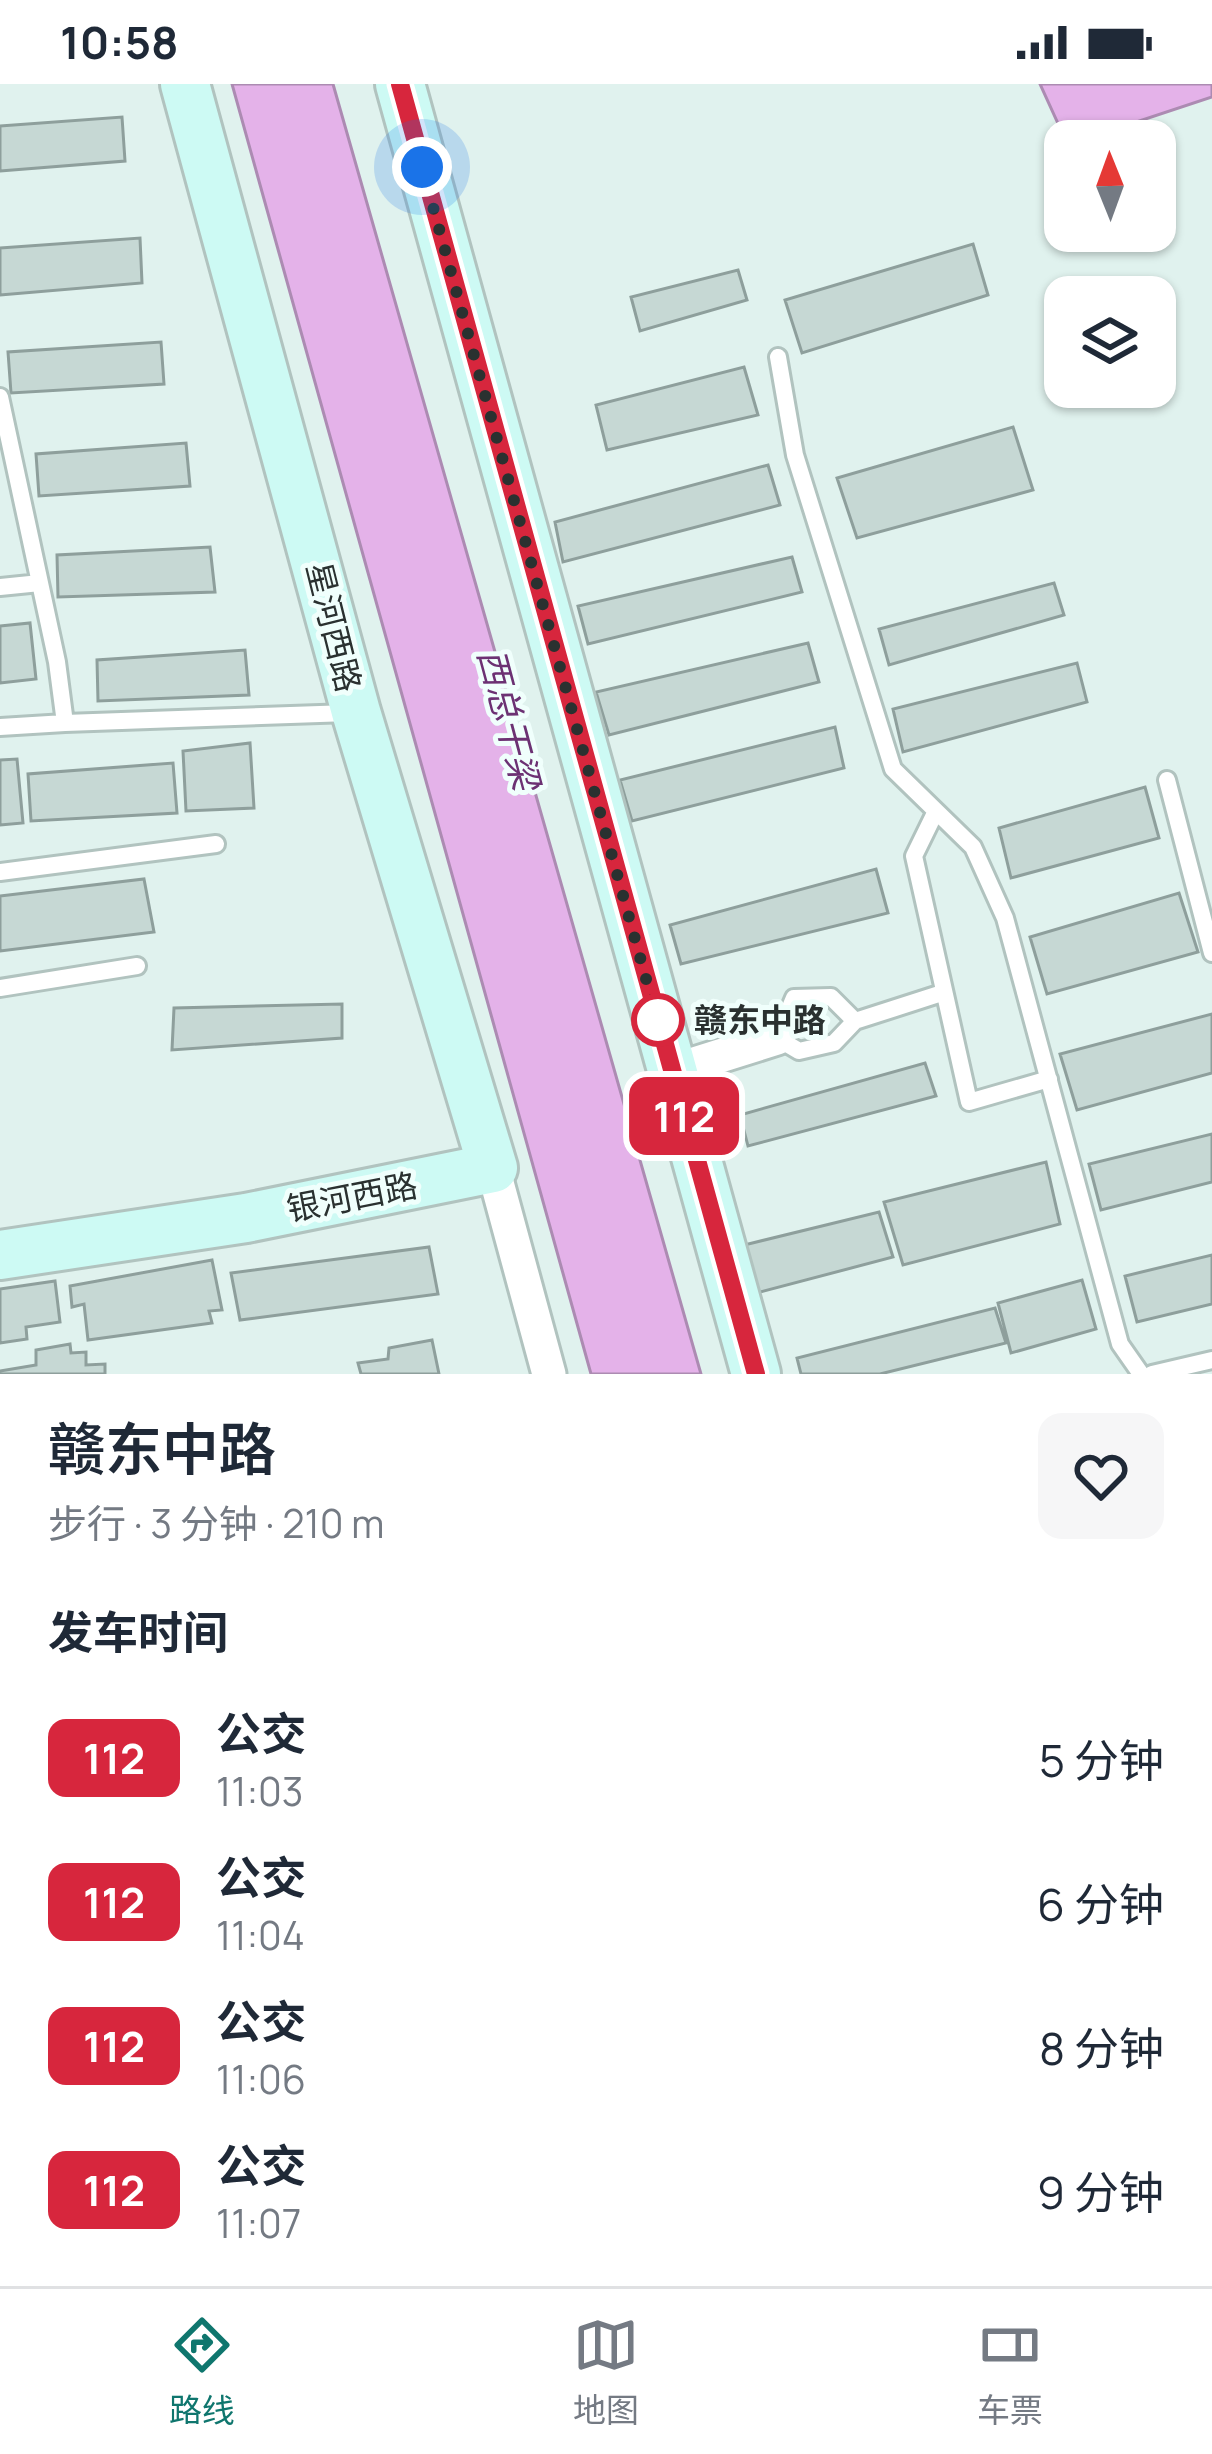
<!DOCTYPE html>
<html lang="zh">
<head>
<meta charset="utf-8">
<style>
  body { margin:0; font-family:Manrope,"Noto Sans SC",sans-serif; background:#f6f6f7; color:#1f2937; height:100vh; display:flex; flex-direction:column; font-size:45px; white-space:nowrap }
  * { box-sizing:border-box; margin:0 }
  p { font-size:39px; color:#747a83 }
  .icon { flex:none; width:66px; height:66px; fill:none; stroke:currentColor; stroke-width:2; stroke-linecap:round; stroke-linejoin:round }
  .map { position:relative; height:1290px; overflow:hidden }
  .panel { display:flex; flex-direction:column; background:#fff; flex:1 }
  .panel>* { flex:none }
  .badge { padding:0 24px; border-radius:18px; font-size:42px; line-height:78px }
  .needle { width:78px; rotate:359deg }
  .controls { position:absolute; left:1044px; top:36px; display:grid; gap:24px }
  .controls a { display:grid; place-items:center; width:132px; height:132px; border-radius:24px; background:#fff; box-shadow:0 3px 9px #0004; font-size:60px }
  .you { position:absolute; width:60px; height:60px; margin:-30px; border:9px solid #fff; border-radius:50%; background:#1a73e8; box-shadow:0 0 0 18px #1a73e833 }
  .map>.badge { position:absolute; translate:-50% -50%; box-shadow:0 0 0 6px #fff }
  h2 { padding:0 48px; font-size:45px; line-height:108px }
  .round { display:grid; place-items:center; flex:none; width:126px; height:126px; border-radius:24px; background:#f6f6f7 }
  .headline { display:flex; align-items:center; justify-content:space-between; height:204px; padding:0 48px }
  h1 { font-size:57px; font-weight:600; line-height:90px }
  ul { padding:0; list-style:none }
  li { display:flex; align-items:center; gap:36px; height:144px; padding:0 48px }
  li div { flex:1 }
  li b { display:block; font-size:45px }
  li em { font-style:normal }
  li .badge { min-width:132px; font-weight:700; text-align:center }
  .status { display:flex; justify-content:space-between; align-items:center; height:84px; padding:0 60px; background:#fff; direction:ltr }
  .status svg { height:33px; fill:currentColor }
  .tabs { display:flex; justify-content:space-around; align-items:center; height:168px; border-top:3px solid #e0e1e3; background:#fff; font-size:33px; color:#747a83 }
  .tabs a { display:grid; justify-items:center; gap:6px }
  .tabs .selected { color:#0f766e }
  .map>svg:first-child { display:block }
</style>
</head>
<body>
<div class="status"><b>10:58</b><svg viewBox="0 0 49 12"><path d="M0 12V9h3v3zM5 12V6h3v6zM10 12V3h3v9zM15 12V0h3v12zM26 1h20v11H26zM47 4h2v5h-2z"/></svg></div>
<div class="map">
<svg width="1212" height="1290" viewBox="0 0 1212 1290">
  <rect width="100%" height="100%" fill="#e0f2ee"/>
  <!-- water -->
  <path fill="#e4b2e9" stroke="#ac8bb2" stroke-width="3" d="M232,0H333L701,1290H591Z
    M1040,0H1212V13L1079,57H1066Z"/>
  <!-- building -->
  <path fill="#c6d8d4" stroke="#8e9f9c" stroke-width="3" d="M122,33L125,77L0,87V42Z
    M140,154L142,199L0,211V164Z
    M973,160L988,211L802,269L785,216Z
    M738,186L747,216L640,247L631,213Z
    M161,258L164,300L11,309L8,268Z
    M744,283L758,331L607,366L596,321Z
    M1013,343L1033,406L857,454L837,394Z
    M186,359L190,402L39,412L36,370Z
    M768,381L780,421L563,478L555,438Z
    M210,463L215,508L58,513L57,471Z
    M792,473L802,508L588,560L578,522Z
    M1054,499L1064,531L889,581L879,545Z
    M30,539L36,595L0,599V542Z
    M808,559L819,598L609,651L596,608Z
    M245,566L249,611L98,617L97,576Z
    M1077,579L1087,618L903,668L893,625Z
    M835,643L844,684L632,737L620,696Z
    M250,659L254,724L186,727L183,667Z
    M17,675L23,739L0,741V676Z
    M173,679L177,729L31,737L28,690Z
    M1145,703L1159,754L1011,794L999,744Z
    M876,785L888,829L681,880L670,841Z
    M144,795L154,848L0,867V812Z
    M1179,809L1198,868L1047,910L1030,853Z
    M342,920V954L172,966L174,924Z
    M1212,930V989L1077,1026L1060,970Z
    M925,979L936,1012L748,1062L740,1031Z
    M1212,1050V1098L1101,1126L1089,1080Z
    M1046,1078L1060,1140L903,1181L884,1118Z
    M879,1128L893,1173L749,1211L736,1163Z
    M429,1163L438,1210L240,1236L231,1189Z
    M1212,1171V1220L1137,1238L1125,1192Z
    M212,1176L222,1226L209,1227L212,1239L88,1256L84,1220L72,1223L70,1202Z
    M1082,1196L1096,1245L1011,1269L998,1219Z
    M55,1197L60,1238L26,1243L27,1255L0,1259V1205Z
    M995,1224L1006,1259L880,1290H801L797,1274Z
    M432,1256L439,1290H361L358,1279L388,1275L389,1264Z
    M70,1260L71,1269L86,1268V1281L105,1280V1290H0V1287L36,1281V1266Z"/>
  <g fill="none" stroke-linecap="round" stroke-linejoin="round">
    <!-- lane casing -->
    <g stroke="#b1c3bf" stroke-width="22">
      <path id="lane" d="M778,273L795,371L893,685L973,763L1005,834L1120,1260L1141,1290
        M0,313L57,578L65,639L0,643
        M0,503L40,499
        M65,639L349,629
        M1167,696L1212,869
        M936,727L914,772L969,1018L1049,995
        M0,788L216,760
        M0,904L137,882
        M831,913L855,937L834,959L799,967L777,954L794,914Z
        M855,937L942,909
        M1152,1290L1212,1276"/>
    </g>
    <!-- street casing -->
    <g stroke="#b1c3bf" stroke-width="39">
      <path id="street" d="M672,987L777,954
        M493,1084L549,1290"/>
    </g>
    <!-- secondary casing -->
    <g stroke="#b1c3bf" stroke-width="54">
      <path id="secondary" d="M400,0L756,1290
        M0,1171L246,1134L493,1084L356,628L185,0"/>
    </g>
    <!-- lane -->
    <use href="#lane" stroke="#fff" stroke-width="16"/>
    <!-- street -->
    <use href="#street" stroke="#fff" stroke-width="33"/>
    <!-- secondary -->
    <use href="#secondary" stroke="#cdfaf4" stroke-width="48"/>
  </g>
  <g fill="none" stroke-linecap="round" stroke-linejoin="round">
    <!-- line casing -->
    <g stroke="#fff" stroke-width="27">
      <path id="line" d="M400,0L756,1290"/>
    </g>
    <!-- line -->
    <use href="#line" stroke="#d7263d" stroke-width="18"/>
    <!-- walk -->
    <path stroke="#2a3130" stroke-width="12" stroke-dasharray="0 21.6" d="M422,83L659,942L658,936"/>
  </g>
  <!-- markers -->
  <circle fill="#fff" stroke="#d7263d" stroke-width="6" cx="658" cy="936" r="24"/>
  <g text-anchor="middle" stroke-width="10" stroke-linejoin="round" paint-order="stroke">
    <!-- street labels -->
    <g font-size="33" fill="#2a3130" stroke="#f0fffc">
      <text transform="translate(334 543) rotate(76)" y="12">星河西路</text>
      <text transform="translate(352 1113) rotate(-11)" y="12">银河西路</text>
    </g>
    <!-- stop labels -->
    <g font-size="33" font-weight="bold" fill="#2a3130" stroke="#f0fffc" text-anchor="start">
      <text x="694" y="948">赣东中路</text>
    </g>
    <!-- water labels -->
    <g font-size="36" font-style="italic" fill="#6c3173" stroke="#f0fffc">
      <text transform="translate(509 635) rotate(75)" y="13">西总干梁</text>
    </g>
  </g>
</svg>
<div class="controls">
<a><svg class="needle" viewBox="-14 -14 28 28"><path d="M0-13l5 13h-10z" fill="#e53935"/><path d="M0 13l5-13h-10z" fill="#747a83"/></svg></a>
<a><svg class="icon" aria-label="layers" viewBox="0 0 24 24"><path d="M12 4l9 5-9 5-9-5zM3 14l9 5 9-5"/></svg></a>
</div>
<div class="you" style="left:422px;top:83px"></div>
<b class="badge" style="left:684px;top:1032px;background:#d7263d;color:#fff">112</b>
</div>
<section class="panel">
<div class="headline"><div><h1>赣东中路</h1><p>步行 · 3 分钟 · 210 m</p></div><a class="round"><svg class="icon" aria-label="heart" viewBox="0 0 24 24"><path d="M12 20l-8-8c-3-5 5-10 8-4 3-6 11-1 8 4z"/></svg></a></div>
<h2>发车时间</h2>
<ul>
<li><span class="badge" style="background:#d7263d;color:#fff">112</span><div><b>公交</b><p>11:03</p></div><em>5 分钟</em></li>
<li><span class="badge" style="background:#d7263d;color:#fff">112</span><div><b>公交</b><p>11:04</p></div><em>6 分钟</em></li>
<li><span class="badge" style="background:#d7263d;color:#fff">112</span><div><b>公交</b><p>11:06</p></div><em>8 分钟</em></li>
<li><span class="badge" style="background:#d7263d;color:#fff">112</span><div><b>公交</b><p>11:07</p></div><em>9 分钟</em></li>
</ul>
</section>
<nav class="tabs">
<a class="selected"><svg class="icon" aria-label="directions" viewBox="0 0 24 24"><path d="M12 3l9 9-9 9-9-9zM9 14v-3h6M13 9l2 2-2 2"/></svg>路线</a>
<a><svg class="icon" aria-label="map" viewBox="0 0 24 24"><path d="M3 6l6-2 6 2 6-2v14l-6 2-6-2-6 2zM9 4v14M15 6v14"/></svg>地图</a>
<a><svg class="icon" aria-label="tickets" viewBox="0 0 24 24"><path d="M3 7h18v10H3zM15 7v10"/></svg>车票</a>
</nav>
</body>
</html>
